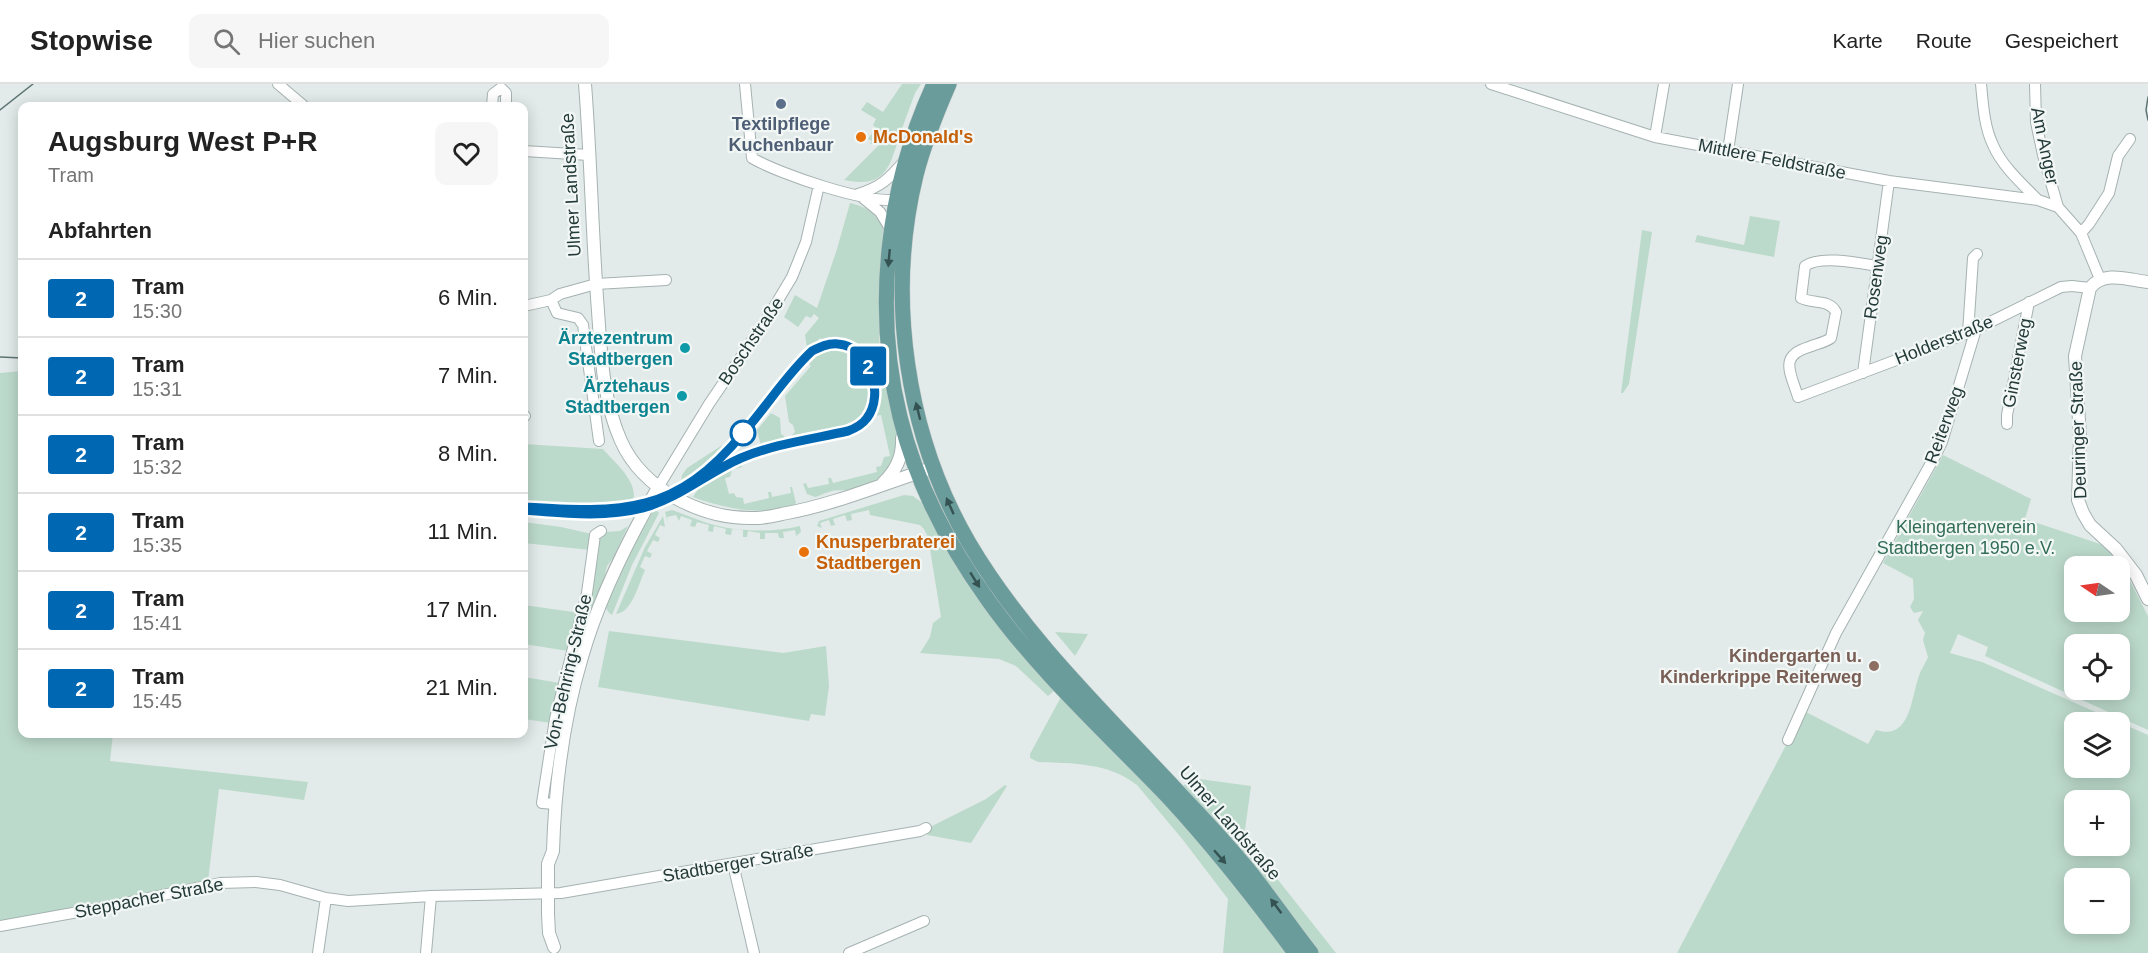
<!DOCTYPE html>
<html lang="de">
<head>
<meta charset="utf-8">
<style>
  body { margin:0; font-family:Arial,sans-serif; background:#f6f6f6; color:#222; height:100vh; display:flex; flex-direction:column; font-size:22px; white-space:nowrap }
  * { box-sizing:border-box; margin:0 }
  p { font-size:20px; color:#767676 }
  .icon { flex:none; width:33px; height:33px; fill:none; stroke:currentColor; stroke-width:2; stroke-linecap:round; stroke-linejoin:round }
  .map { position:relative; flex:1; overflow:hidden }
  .details { position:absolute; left:18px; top:18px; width:510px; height:636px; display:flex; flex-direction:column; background:#fff; border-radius:12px; box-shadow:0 3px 15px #0003 }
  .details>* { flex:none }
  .badge { padding:0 12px; border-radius:4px; font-size:21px; line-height:39px }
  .needle { width:39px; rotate:283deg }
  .tools { position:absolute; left:2064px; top:472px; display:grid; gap:12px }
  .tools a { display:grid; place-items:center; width:66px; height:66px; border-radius:12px; background:#fff; box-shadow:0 3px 15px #0003; font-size:30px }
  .map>.badge { position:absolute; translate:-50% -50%; box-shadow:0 0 0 3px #fff }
  h2 { padding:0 30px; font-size:22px; line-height:54px }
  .round { display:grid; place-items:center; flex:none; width:63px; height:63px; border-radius:12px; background:#f6f6f6 }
  .overview { display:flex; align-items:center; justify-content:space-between; height:102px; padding:0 30px }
  h1 { font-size:28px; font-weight:800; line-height:45px }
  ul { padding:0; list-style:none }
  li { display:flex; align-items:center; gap:18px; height:78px; padding:0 30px; border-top:2px solid #e0e0e0 }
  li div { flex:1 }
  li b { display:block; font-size:22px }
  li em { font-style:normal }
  li .badge { min-width:66px; font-weight:700; text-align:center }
  header { display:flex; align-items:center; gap:36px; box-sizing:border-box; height:84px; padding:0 30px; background:#fff; border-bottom:2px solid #e0e0e0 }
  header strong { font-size:28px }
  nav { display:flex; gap:33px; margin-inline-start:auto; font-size:21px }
  .search { width:420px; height:54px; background:#f6f6f6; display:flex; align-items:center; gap:15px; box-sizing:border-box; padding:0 21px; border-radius:12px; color:#767676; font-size:22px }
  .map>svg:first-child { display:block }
</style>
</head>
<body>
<header>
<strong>Stopwise</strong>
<div class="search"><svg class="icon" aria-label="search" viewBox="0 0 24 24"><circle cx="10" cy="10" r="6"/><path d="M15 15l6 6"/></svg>Hier suchen</div>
<nav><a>Karte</a><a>Route</a><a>Gespeichert</a></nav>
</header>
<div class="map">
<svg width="2148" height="869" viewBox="0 0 2148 869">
  <rect width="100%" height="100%" fill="#e2ebe9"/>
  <!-- green -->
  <path fill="#bcdacb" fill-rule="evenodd" d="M902,0H921L915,9L900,50L870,60L872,57L868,55L876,44L873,41L876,35L861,26L867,18L883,28Z
    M899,53C889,87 883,104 844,96L879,61Z
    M850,119C865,122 879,131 883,145L879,255L884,293L898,357C898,381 877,402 853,406C845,407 836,405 829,408C824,409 820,412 815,413L807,410L803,400L806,399L808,404L829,400L828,394H831L833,399L877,388L876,383L881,382L884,373L890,372L881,331L875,332C873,324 878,317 878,308C875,277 859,254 825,259L820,254L809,267L807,264L805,251L819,234L814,230L811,234L806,232L798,243L784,233L795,211L817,224L837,165Z
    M1750,132L1780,137L1774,173L1695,158L1697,151L1744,161Z
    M1642,146L1652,148L1629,300L1623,309H1621Z
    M831,262C868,261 886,316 860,338C847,349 811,353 794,357L792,351L795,348L793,341L789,338L785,312L811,282L808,279C815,270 820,265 831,262Z
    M22,287V650H113L110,677L308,698L304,716L219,705L208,797L154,810L0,838V289Z
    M771,329L780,334L781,350L784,352L786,359L762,366L757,346Z
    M524,360L603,365C615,379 639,398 633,418C596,426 560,422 524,419Z
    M721,362L726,365C712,379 698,390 681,400L682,391L687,384Z
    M1943,371L2031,415L2025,435L2106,462L2131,499L2148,532V646L1985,572L1988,563L1958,550L1950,569L1982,578L2148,651V869H1677L1804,627L1868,660L1876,646C1910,657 1911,615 1918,595C1920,587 1925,580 1928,573L1923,556L1925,549L1918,536L1923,527L1914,529L1910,523L1914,515L1913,495L1883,479ZM2074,483H2120V528H2074ZM2074,561H2120V606H2074ZM2074,639H2120V684H2074ZM2074,717H2120V762H2074ZM2074,795H2120V840H2074Z
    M740,378L742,383L732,386L730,393L725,394L729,410L734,409L736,413L743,414L744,420L769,414L768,408H771L772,413L791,409L790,403H792L796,419L794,421C763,433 723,424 693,413L698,405L696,402Z
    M904,411L913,412L921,418L924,417L1055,606L1048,612L1016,582L999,575L920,569L930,553L933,539L941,533L928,453L924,445L920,441L870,431L869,426L851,430L852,436L847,437L845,431L833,435L835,441L831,442L829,436L820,439L822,444L817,442L819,437Z
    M655,425L659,429L632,481L612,531C608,528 605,525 606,519C608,502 644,441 655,425Z
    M672,426C684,430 695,435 707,439C737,448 770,449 800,442L801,448L796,452L795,446L783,448L784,454H779L778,449H765V455H760V449L748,447L747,453H743V446L732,445L731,451L725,450L726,445L714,442L713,448L708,447L709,441L697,438L695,443L690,442L692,436L681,432L679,437L676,431L667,433L668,439L665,428Z
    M663,432L665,443L660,441L655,451L660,454L658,458L653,456L647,467L652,470L650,474L645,472L640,483L645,486C639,499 632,529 616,530L645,463Z
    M524,438L561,443L592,450L590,466L524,459Z
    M628,442L613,474L607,482L604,495L591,530L550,710L552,675L597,457L605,448L620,447Z
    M524,521L580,529L568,567L524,560Z
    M609,547L783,569L826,562L829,602L825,632L811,630L809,637L598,603Z
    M1055,548L1088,550L1075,572Z
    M524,593L560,599L551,639L524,635Z
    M1061,613L1199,755L1291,869H1223L1228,815L1183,756L1137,701C1109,679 1073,679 1038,678L1030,674V670Z
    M1192,694L1251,702L1244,753L1336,869H1319L1252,779L1183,702Z
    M1005,701L1007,702L971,759L927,751L928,744L986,715Z"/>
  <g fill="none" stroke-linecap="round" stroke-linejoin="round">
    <!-- minor casing -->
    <g stroke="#a5b2b1" stroke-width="12">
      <path id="minor" d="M278,0L304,22
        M745,0L752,74C779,90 872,122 901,115
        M1491,0L1655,53L1889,97L2038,116L2058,123
        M1981,0C1983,20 1984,42 1993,61C2002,82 2022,100 2038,116
        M2035,0L2036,38L2043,71L2058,123L2081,149L2100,195
        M492,22L493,10L501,4L506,9V22
        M1655,53L1664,0
        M524,67L589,71
        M1728,67L1738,0
        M858,110C881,103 889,95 905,76
        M863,114L880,128L891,146
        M2081,149L2089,140L2109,109L2118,72L2130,55
        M1877,182C1859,179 1820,171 1805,182L1801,214C1813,220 1829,215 1836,228L1831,254C1824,259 1816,260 1809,263C1778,272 1791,289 1798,313L1968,249L2061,203L2072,202L2090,204
        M551,216L557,229L578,234L583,241L599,357
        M524,222L551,216L560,210L596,200L666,196
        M1968,249L1973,174L1977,170
        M1863,289L1889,97
        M524,332H525
        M2007,340V331L2029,218
        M659,402L709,320L768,233L792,193L806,158L819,101
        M1788,656L1836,549L1935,372L1942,358L1976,245
        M556,720L542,719L555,635L587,509L595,451L601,447
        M733,780L754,869
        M0,842L106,823L220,799L256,798L280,801L326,814L348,817L431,812L561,809L920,747L926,744
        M318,869L326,814
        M426,869L431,812
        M849,869L924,837"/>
    </g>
    <!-- tertiary casing -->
    <g stroke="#a5b2b1" stroke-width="14">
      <path id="tertiary" d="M585,0C591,76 592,152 598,227C601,270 603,317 621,357C643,406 703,436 756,434C766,434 777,431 787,429C835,420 880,401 926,386
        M2148,198C2129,196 2104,186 2090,204L2075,272L2080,353L2078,416L2083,429L2090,441L2116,465L2136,491L2148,515
        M883,399C897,386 903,372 902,354
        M554,863L549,849L548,830V780L553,767C555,701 563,636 582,573C599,513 628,456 659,402"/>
    </g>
    <!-- primary casing -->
    <g stroke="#c1c8c8" stroke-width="16">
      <path id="primary" d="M934,0C887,102 873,224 900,333C916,398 949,462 988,516C1038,587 1110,652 1170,715C1215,764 1256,816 1295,869
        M949,0C936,30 924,59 916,91C886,213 906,351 969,459C1025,554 1108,632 1182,712C1204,735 1226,759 1247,784C1269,811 1289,841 1311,869"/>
    </g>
    <!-- minor -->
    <use href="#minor" stroke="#fff" stroke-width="10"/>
    <!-- tertiary -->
    <use href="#tertiary" stroke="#fff" stroke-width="12"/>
    <!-- primary -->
    <use href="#primary" stroke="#6a9c9b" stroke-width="15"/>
    <!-- tram -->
    <path stroke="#5e7575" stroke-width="1.5" d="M2148,13L2146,26L2148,36
      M0,26L33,0
      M0,273L22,274
      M684,402L714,382L729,365L812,267C821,263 828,259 838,260C870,262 885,310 867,334C862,341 856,344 848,347L751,371L729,380L686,405
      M524,423L576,426L627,424"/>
  </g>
  <!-- one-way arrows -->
  <defs><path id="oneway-solid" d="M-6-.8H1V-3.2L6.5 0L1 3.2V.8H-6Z" transform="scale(1.5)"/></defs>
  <g fill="#355252">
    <use href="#oneway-solid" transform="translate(889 174) rotate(95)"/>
    <use href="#oneway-solid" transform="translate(918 327) rotate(-104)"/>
    <use href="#oneway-solid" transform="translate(950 422) rotate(-114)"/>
    <use href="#oneway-solid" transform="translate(975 496) rotate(58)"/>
    <use href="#oneway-solid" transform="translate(1220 773) rotate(49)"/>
    <use href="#oneway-solid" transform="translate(1276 822) rotate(-127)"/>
  </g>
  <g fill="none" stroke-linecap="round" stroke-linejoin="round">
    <!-- line casing -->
    <g stroke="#fff" stroke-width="14">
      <path id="line" d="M524,423C623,429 676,431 744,348C767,322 786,291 812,267C820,263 828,259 838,260C870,262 885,310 867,334C862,341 856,344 848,347C813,355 774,360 741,374C707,389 679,414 643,424C604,434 563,429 524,426"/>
    </g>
    <!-- line -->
    <use href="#line" stroke="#0068b3" stroke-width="9"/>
  </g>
  <!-- markers -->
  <circle fill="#5c6f8a" stroke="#f2f7f6" stroke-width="2" cx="781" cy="20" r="6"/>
  <g fill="#e8710a" stroke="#f2f7f6" stroke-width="2">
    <circle cx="861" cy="53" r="6"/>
    <circle cx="804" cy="468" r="6"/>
  </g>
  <g fill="#0f9aa8" stroke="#f2f7f6" stroke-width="2">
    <circle cx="685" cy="264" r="6"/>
    <circle cx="682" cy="312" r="6"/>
  </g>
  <circle fill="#fff" stroke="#0068b3" stroke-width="3" cx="743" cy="349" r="12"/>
  <circle fill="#8d6e63" stroke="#f2f7f6" stroke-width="2" cx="1874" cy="582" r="6"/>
  <g text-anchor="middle" stroke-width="4.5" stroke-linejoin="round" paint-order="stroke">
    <!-- service labels -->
    <g font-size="18" font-weight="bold" fill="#4e5e75" stroke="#f2f7f6">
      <text x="781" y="46">Textilpflege<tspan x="781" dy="21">Kuchenbaur</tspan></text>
    </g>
    <!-- food labels -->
    <g font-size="18" font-weight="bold" fill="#c56008" stroke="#f2f7f6" text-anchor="start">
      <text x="873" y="59">McDonald's</text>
      <text x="816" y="464">Knusperbraterei<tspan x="816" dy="21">Stadtbergen</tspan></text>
    </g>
    <!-- street labels -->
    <g font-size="18" fill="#233a39" stroke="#f2f7f6">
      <text transform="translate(2045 62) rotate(78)" y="6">Am Anger</text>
      <text transform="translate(1772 75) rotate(11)" y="6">Mittlere Feldstraße</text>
      <text transform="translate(571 101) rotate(-93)" y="6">Ulmer Landstraße</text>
      <text transform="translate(1876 193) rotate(-82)" y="6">Rosenweg</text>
      <text transform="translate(1944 256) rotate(-22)" y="6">Holderstraße</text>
      <text transform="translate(751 257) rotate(-56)" y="6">Boschstraße</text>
      <text transform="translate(2017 279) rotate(-79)" y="6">Ginsterweg</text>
      <text transform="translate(1944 341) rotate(-70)" y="6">Reiterweg</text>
      <text transform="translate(2078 346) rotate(-92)" y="6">Deuringer Straße</text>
      <text transform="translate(568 588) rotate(-77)" y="6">Von-Behring-Straße</text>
      <text transform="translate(1230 739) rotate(49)" y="6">Ulmer Landstraße</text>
      <text transform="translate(738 779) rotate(-10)" y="6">Stadtberger Straße</text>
      <text transform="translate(149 814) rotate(-11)" y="6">Steppacher Straße</text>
    </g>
    <!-- culture labels -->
    <g font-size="18" font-weight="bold" fill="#0d838f" stroke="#f2f7f6" text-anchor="end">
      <text x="673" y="260">Ärztezentrum<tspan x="673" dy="21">Stadtbergen</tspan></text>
      <text x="670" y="308">Ärztehaus<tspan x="670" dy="21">Stadtbergen</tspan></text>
    </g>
    <!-- park labels -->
    <g font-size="18" fill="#316d57" stroke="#f2f7f6">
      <text x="1966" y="449">Kleingartenverein<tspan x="1966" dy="21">Stadtbergen 1950 e.V.</tspan></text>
    </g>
    <!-- education labels -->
    <g font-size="18" font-weight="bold" fill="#785e54" stroke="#f2f7f6" text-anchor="end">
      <text x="1862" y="578">Kindergarten u.<tspan x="1862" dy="21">Kinderkrippe Reiterweg</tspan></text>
    </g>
  </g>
</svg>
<div class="tools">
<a><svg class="needle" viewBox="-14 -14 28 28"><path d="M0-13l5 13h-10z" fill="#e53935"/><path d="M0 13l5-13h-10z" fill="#767676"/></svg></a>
<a><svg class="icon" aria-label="locate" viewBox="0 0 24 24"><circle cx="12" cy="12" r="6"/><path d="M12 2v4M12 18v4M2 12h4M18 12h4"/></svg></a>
<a><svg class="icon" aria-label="layers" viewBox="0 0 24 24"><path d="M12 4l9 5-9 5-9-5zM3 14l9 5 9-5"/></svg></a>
<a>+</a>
<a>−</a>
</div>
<b class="badge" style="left:868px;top:282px;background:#0068b3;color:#fff">2</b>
<section class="details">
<div class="overview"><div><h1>Augsburg West P+R</h1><p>Tram</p></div><a class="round"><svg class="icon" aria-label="heart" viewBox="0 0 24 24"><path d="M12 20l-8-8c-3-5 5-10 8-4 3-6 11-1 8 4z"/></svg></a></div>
<h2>Abfahrten</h2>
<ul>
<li><span class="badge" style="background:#0068b3;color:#fff">2</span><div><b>Tram</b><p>15:30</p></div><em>6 Min.</em></li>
<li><span class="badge" style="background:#0068b3;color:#fff">2</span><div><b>Tram</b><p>15:31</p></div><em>7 Min.</em></li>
<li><span class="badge" style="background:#0068b3;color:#fff">2</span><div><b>Tram</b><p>15:32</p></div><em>8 Min.</em></li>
<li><span class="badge" style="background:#0068b3;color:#fff">2</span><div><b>Tram</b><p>15:35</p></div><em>11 Min.</em></li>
<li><span class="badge" style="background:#0068b3;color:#fff">2</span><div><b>Tram</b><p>15:41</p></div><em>17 Min.</em></li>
<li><span class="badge" style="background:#0068b3;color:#fff">2</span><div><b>Tram</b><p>15:45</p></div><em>21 Min.</em></li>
</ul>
</section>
</div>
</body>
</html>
